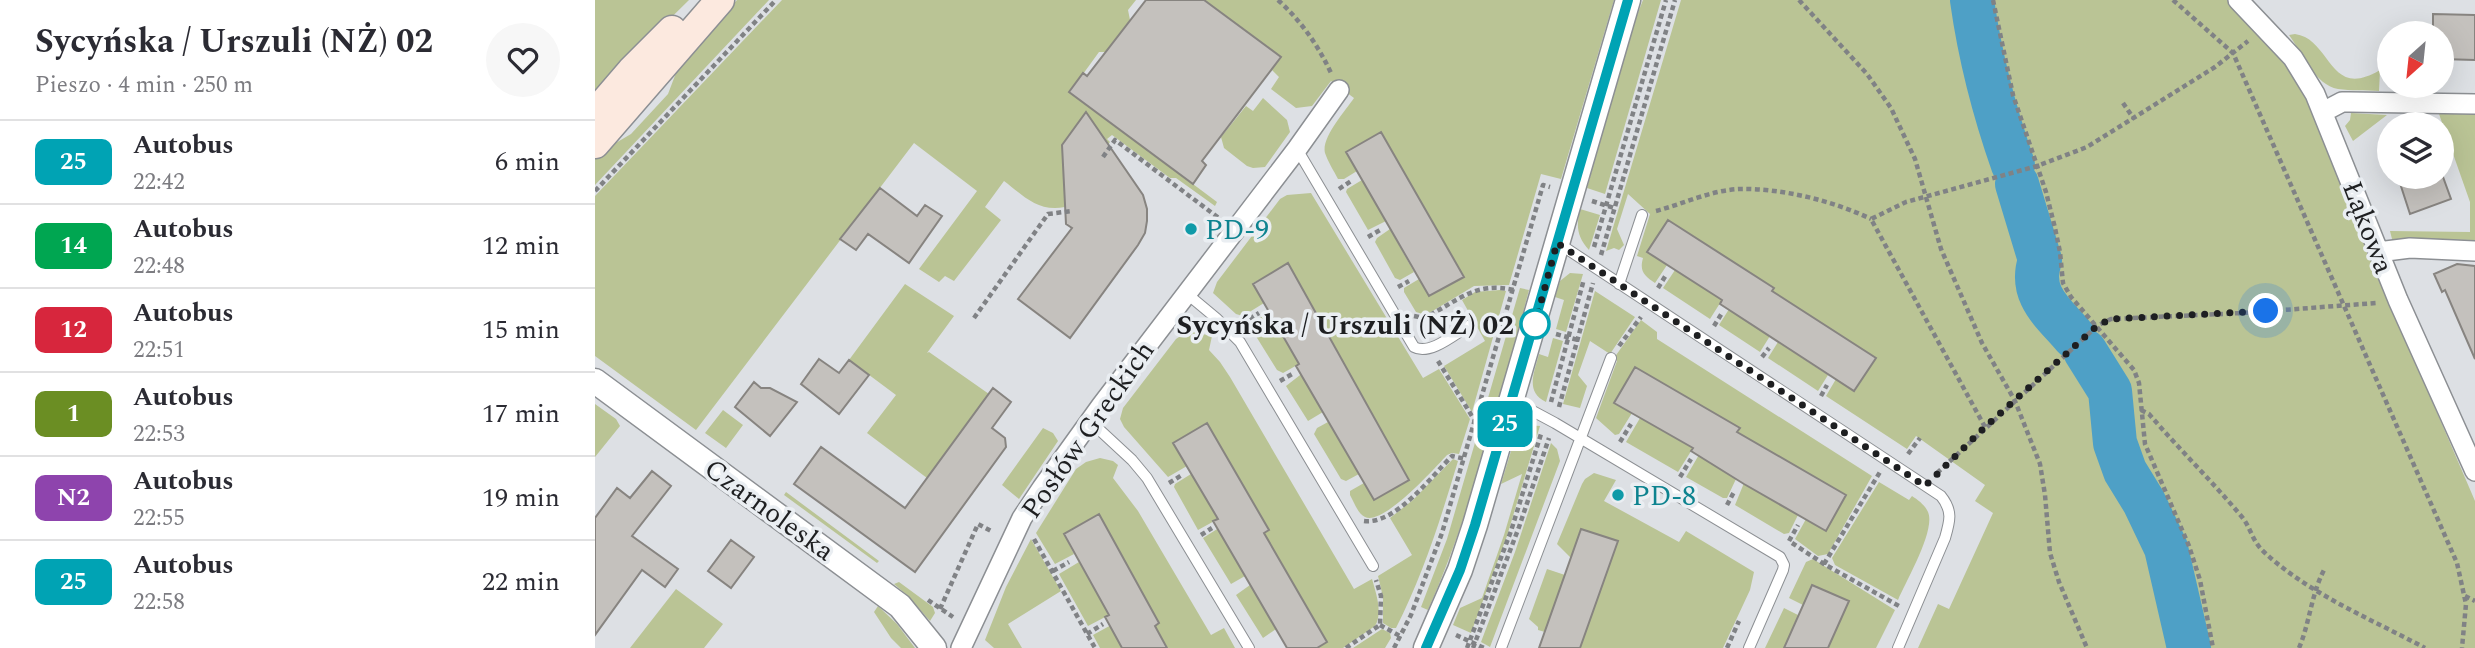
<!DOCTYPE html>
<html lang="pl">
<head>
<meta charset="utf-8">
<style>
  body { margin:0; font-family:Spectral,serif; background:#f7f7f7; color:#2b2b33; height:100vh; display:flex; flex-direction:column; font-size:26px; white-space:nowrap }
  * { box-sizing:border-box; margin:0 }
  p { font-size:23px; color:#7c7c81 }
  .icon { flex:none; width:38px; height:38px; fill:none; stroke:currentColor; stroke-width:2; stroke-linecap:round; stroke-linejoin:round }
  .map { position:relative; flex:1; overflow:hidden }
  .sheet { display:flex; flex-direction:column; background:#fff; width:595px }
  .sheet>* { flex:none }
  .badge { padding:0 14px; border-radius:10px; font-size:24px; line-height:46px }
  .needle { width:46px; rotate:207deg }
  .controls { position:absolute; left:1782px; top:21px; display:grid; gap:14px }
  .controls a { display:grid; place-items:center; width:77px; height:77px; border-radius:50%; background:#fff; box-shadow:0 7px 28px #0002; font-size:35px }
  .you { position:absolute; width:35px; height:35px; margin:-18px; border:5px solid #fff; border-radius:50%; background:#1a73e8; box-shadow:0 0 0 10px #1a73e833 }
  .map>.badge { position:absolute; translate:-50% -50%; box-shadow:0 0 0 4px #fff }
  .round { display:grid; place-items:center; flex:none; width:74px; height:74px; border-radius:37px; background:#f7f7f7 }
  .overview { display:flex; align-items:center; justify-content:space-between; height:119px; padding:0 35px }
  h1 { font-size:33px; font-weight:700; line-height:52px }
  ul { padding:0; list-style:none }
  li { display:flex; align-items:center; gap:21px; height:84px; padding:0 35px; border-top:2px solid #e1e1e2 }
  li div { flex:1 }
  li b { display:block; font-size:26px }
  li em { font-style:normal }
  li .badge { min-width:77px; font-weight:700; text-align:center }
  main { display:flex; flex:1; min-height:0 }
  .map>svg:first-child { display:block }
</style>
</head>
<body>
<main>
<section class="sheet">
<div class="overview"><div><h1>Sycyńska / Urszuli (NŻ) 02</h1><p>Pieszo · 4 min · 250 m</p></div><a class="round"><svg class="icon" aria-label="heart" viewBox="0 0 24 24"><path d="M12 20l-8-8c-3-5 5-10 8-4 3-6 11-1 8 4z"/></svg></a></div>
<ul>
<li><span class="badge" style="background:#00a3b4;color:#fff">25</span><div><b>Autobus</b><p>22:42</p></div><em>6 min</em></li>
<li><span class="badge" style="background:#00a651;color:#fff">14</span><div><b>Autobus</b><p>22:48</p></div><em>12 min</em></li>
<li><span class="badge" style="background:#d7263d;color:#fff">12</span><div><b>Autobus</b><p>22:51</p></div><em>15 min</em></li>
<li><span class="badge" style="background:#6b8e23;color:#fff">1</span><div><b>Autobus</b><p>22:53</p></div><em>17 min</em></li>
<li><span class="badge" style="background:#8e44ad;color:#fff">N2</span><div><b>Autobus</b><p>22:55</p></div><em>19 min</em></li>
<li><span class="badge" style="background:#00a3b4;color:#fff">25</span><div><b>Autobus</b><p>22:58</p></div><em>22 min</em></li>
</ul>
</section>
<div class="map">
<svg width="1880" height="648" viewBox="0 0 1880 648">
  <rect width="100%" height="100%" fill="#dde0e4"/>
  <!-- green -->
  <path fill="#bac495" d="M0,0H94L28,65L0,98Z
    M142,0H174L0,185V159L7,151L36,134L73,94L84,65Z
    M187,0H541L533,10L535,20L511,52H504L475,92L622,202L620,206L581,178H575L517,135L512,139L515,142L509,149L480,128L467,145L470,207C443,212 430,197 409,181L390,207L406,220L359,281L350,276L344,282L324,269L382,191L319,143L101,430L0,356V196Z
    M609,0H1019L966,179L946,174L914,285L879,286L831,315L821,312L809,292V288L824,279L834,296L868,276L786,132L751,152L762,171L749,179H743C739,171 733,162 730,153C726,138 750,111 759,98L736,81L717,106L701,108L676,89L684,77L677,70L686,57Z
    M1048,0H1066L1010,194L992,188L1035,33Z
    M1086,0H1632L1688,58L1712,96L1794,301L1880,501V648H1323L1343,604L1354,609L1398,513L1380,501L1390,485L1321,436L1312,449L1231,396L1241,379L1260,391L1280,358L1177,291L1072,265L1060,283C1050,276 1044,272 1048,258L1042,256L1055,214L1033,194L1022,229L1029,245L1024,250L1019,248L1011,251Z
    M1700,34C1737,39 1733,101 1785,70L1784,91C1770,90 1756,91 1743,89C1720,85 1707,53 1694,35Z
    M668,98L692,120L695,132L670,167L658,168L652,166L629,148L626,137L651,106L658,111Z
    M1756,113L1792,115L1758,141L1750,126L1755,120Z
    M1844,114H1880V240L1797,239L1795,231L1875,232V202Z
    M767,180L791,221L773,230L751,192L752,189Z
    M716,193L828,378L844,369L875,419L864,454L857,453L852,455C840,468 788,526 770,517C763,514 759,502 755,495V491L769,483L779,500L814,480L693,264L658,283L669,303L648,316L641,314L618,293L622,282L685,199L692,195Z
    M985,209L1005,215L994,250C982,237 981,226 985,209Z
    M795,229L819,272L805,280L800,278L780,242L782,238Z
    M1080,270L1127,300L1115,319L1068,288Z
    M975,273L988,274L971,332L961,329L969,300L960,297L965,281Z
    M310,284L359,316L332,353L334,352L394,394L332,478L272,433L301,395L254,360Z
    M925,288L934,290C905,398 878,508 833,610L826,607L852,539Z
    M905,290L911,291L877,412L849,366L890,341L867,300L880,292Z
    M1000,291L1040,317L1015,354L995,341L983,375L992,386L985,408L968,404Z
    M1136,306L1155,324L1175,336L1165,352L1124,325Z
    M674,312L704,364L688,373L682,370L654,325Z
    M1046,320L1062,332V339L1277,476L1233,554L1223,556L1200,539L1211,519L1231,530L1251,495L1142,432L1144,429L1037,413L1024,434L1020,435L1001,418L1022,361L1019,358Z
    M593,331L617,336L614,350L625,362L635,377L759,589L777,579C781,593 788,613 780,626L748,648H722L732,642L669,533L674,530L612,423L579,442L592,466L573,477L529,427L525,419L528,408L581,339Z
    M958,338L968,341L951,402C930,392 939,373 944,354L953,357Z
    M1183,342L1233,375L1223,391L1173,358Z
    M709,372L728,412L713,421L691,386Z
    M0,404L21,419L25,426L0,457Z
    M128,410L148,425L131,448L110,433Z
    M1045,418L1098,448L1083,472L1031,442Z
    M733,422L764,474L751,481L746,479L719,434L722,428Z
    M932,425L945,426L912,536L876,633L858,625L865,608L887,598L909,535L927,474L906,484L920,438L923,432Z
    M448,428L458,433L463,441L424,499L407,485Z
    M956,443L962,449L965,461L895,647L886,642L920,552Z
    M1105,453L1123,468L1141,479L1132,498H1128L1091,477Z
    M505,458L518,461L523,465L518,478L543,511L616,635L629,628L640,648H572L560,626L564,623L504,515L469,534L479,554L460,564L441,533L481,469L491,462Z
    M858,459L863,461C846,518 828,575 801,628H796L788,623V597L783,576L817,555L795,518L818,500Z
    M999,473L1021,480L1009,501L1084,542L1091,531L1159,572L1155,590L1128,648H985L1022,541L986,529L976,558L962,544L987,484L990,479Z
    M596,474L623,519L603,530L579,487L580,484Z
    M1284,482L1314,500L1317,496C1323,500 1330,505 1333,512C1341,530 1311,581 1303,600L1240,565L1237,558Z
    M1149,483L1203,515L1194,533L1189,534L1140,505Z
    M191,492L284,561L282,563L189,495Z
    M627,526L637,553L650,576L636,584L608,538Z
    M436,539L466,591L413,624L427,648H399L390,640L411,587Z
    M1218,559L1300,610L1281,648H1233L1253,601L1217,585L1208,605L1194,598L1211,562Z
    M484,562L514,615L493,626L464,574Z
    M952,569L970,575L950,632L943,630V627L934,619Z
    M304,582L338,607L340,613L335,621L313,596L299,584Z
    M655,585L681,629L668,638L641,595Z
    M81,589L128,624L109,648H35Z
    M283,606L302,624L320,648H306L296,638L279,612Z
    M1189,608L1203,615L1189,648H1170Z
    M518,624L527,648H505L498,635Z
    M787,629L795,633L796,638L790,648H758Z"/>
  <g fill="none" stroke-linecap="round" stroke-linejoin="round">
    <!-- river -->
    <path stroke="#4ea0c6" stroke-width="44" d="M1377,0C1385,57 1399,111 1418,165
      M1422,184L1445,260C1433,295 1459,313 1479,337
      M1490,351L1515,391L1520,443L1530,471L1549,502L1571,548L1594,648"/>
  </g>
  <!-- building -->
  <path fill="#c4c1bd" stroke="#878480" stroke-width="2" d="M551,0H609L686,57L607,161L611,165L598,184L474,92L488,73L492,76Z
    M1838,14L1880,15V60L1846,59V33H1838Z
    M491,112L548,195L552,209V221L550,233L543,245L475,338L423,299L477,228L471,224L467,145Z
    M786,132L869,277L834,296L751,152Z
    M1803,177H1848L1856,199L1815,214Z
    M285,188L322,216L330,205L347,216L314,263L273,234L261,250L245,239Z
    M1073,220L1179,288L1177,291L1281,358L1259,391L1125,304L1127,300L1052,252Z
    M693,263L814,480L779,500L701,366L704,364L658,284Z
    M1862,264L1880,266V359L1850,290L1847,292L1839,274Z
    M224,359L244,373L254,360L274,375L244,414L206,384Z
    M1040,367L1145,428L1142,432L1251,495L1231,531L1149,484L1096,451L1098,448L1019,403Z
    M159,382L166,388H175L202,402L175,436L140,407Z
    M398,388L416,402L397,428L410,438L411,447L320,572L199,484L226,447L310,508Z
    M612,423L674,530L669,533L732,642L722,648H692L618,521L623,519L578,443Z
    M57,471L76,486L37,536L83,569L70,587L47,570L0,635V518L22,488L35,498Z
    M504,514L564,623L560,626L572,648H527L510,617L514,615L469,534Z
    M986,529L1023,541L985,648H944Z
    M136,540L159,557L136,588L113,571Z
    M1217,585L1254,601L1233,648H1189Z"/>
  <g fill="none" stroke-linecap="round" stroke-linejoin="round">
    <!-- service casing -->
    <g stroke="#8c8f93" stroke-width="12">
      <path id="service" d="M702,149L819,347C835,356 861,333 875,325
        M963,243L1346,496C1358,511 1355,521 1350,538L1303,648
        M1024,284L1047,215
        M591,293L621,318L645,342L778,566
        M916,404L932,408L960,423L1185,557L1189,565L1188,570L1154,648
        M496,422L537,460L552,478L654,648
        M906,648L1016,358"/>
    </g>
    <!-- minor casing -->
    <g stroke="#8c8f93" stroke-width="22">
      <path id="minor" d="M1643,0L1698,58L1720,94L1803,300L1880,471
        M1728,112L1747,102H1754L1880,104
        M1783,252L1815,248L1880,251
        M366,648L427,518L447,488L506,406L702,149L744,90"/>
    </g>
    <!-- tertiary casing -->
    <g stroke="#8c8f93" stroke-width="27">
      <path id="tertiary" d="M0,381L305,606L339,648
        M831,648L865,570L880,525L1033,0"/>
    </g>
    <!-- secondary casing -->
    <g stroke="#8c8f93" stroke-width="31">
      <path id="secondary" d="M0,113L36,71L77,30
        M0,144L125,0"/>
    </g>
    <!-- path -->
    <path stroke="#808285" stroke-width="4.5" stroke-dasharray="5 3.5" stroke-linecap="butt" d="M683,0C706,21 723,45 736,73
      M1204,0L1272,74L1296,108L1320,159L1346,249L1387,343L1420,401L1445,464L1450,495L1455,553L1464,582L1492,648
      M1398,0L1418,95L1451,192L1460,228L1465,252L1468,283L1476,297L1539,370L1544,383L1550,444L1594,546L1605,580L1618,648
      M1578,0L1638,53L1862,563L1871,604L1867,648
      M1528,103L1539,119
      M508,157L520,140L625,219
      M744,189L756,181
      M0,191L181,0
      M997,201L1019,208
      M1061,211C1088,204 1116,190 1145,189C1186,188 1239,201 1276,219
      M773,237L785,230
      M999,247L1071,0
      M1006,255L1080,0
      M803,287L814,281
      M1063,288L1071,275
      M819,316L829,318C862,302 879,281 919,290
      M379,318L453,214L477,211
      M647,323L664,313
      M1119,326L1127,313
      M961,334L983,340
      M1024,346L1046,317
      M1167,357L1174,348
      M843,361L880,421
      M685,381L699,373
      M1226,396L1232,385
      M956,402L989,279
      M964,407L998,283
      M1546,410L1554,414C1584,449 1617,481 1647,517C1656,528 1657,541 1669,552C1714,594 1776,619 1830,648
      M1390,427L1276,219L1311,202L1442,166L1492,147L1620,67L1653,41
      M1025,442L1036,424
      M1313,454L1325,438
      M1342,473L1502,326L1516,319L1648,313L1781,303
      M1085,477L1096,459
      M574,483L587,475
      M1132,505L1140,490
      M769,521C800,525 836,477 857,456L870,459
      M606,535L617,528
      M439,539L500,648
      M1194,541L1203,525
      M1197,543L1229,564L1304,606
      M1229,564L1285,472
      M458,571L474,562
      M1870,596L1880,601
      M333,600L358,617
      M345,609L383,524L398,532
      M785,625L805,636
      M492,634L508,624
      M861,635L889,648
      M751,648L785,625L786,596L781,580
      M799,648L816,615L847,533L948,185L955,187
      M872,648L916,531L946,434
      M878,648L924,527L954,438
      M1132,648L1144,621
      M1704,648C1715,622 1716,595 1729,570"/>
    <!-- service -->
    <use href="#service" stroke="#fff" stroke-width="10"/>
    <!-- minor -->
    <use href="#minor" stroke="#fff" stroke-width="19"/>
    <!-- tertiary -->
    <use href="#tertiary" stroke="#fff" stroke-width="24"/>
    <!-- secondary -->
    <use href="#secondary" stroke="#fce9df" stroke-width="28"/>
  </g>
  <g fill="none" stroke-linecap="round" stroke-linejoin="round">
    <!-- line casing -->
    <g stroke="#fff" stroke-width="16">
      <path id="line" d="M831,648L865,570L880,525L1033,0"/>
    </g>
    <!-- line -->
    <use href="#line" stroke="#00a3b4" stroke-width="10"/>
    <!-- walk -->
    <path stroke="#1e1f21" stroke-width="7" stroke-dasharray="0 12.6" d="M940,324L962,243L1330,486L1390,427L1502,326L1516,319L1671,311"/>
  </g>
  <!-- markers -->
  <g fill="#0f9aa8" stroke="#eaeef2" stroke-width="2.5">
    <circle cx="596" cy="229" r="7"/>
    <circle cx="1023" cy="495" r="7"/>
  </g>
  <circle fill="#fff" stroke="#00a3b4" stroke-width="3.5" cx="940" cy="324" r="14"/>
  <g text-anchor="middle" stroke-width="7" stroke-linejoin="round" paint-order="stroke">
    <!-- street labels -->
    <g font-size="28" fill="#1e1f21" stroke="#eaeef2">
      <text transform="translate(1774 227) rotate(69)" y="10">Łąkowa</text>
      <text transform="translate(492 429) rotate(-55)" y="10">Posłów Greckich</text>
      <text transform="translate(175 509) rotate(36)" y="10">Czarnoleska</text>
    </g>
    <!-- culture labels -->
    <g font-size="28" fill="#0d838f" stroke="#eaeef2" text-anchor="start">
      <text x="610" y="239">PD-9</text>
      <text x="1037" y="505">PD-8</text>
    </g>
    <!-- stop labels -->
    <g font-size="28" font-weight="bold" fill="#1e1f21" stroke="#eaeef2" text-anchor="end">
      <text x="919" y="334">Sycyńska / Urszuli (NŻ) 02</text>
    </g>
  </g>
</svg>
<div class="controls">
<a><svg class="needle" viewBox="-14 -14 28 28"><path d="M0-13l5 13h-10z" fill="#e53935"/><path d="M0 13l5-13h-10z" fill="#7c7c81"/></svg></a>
<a><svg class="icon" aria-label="layers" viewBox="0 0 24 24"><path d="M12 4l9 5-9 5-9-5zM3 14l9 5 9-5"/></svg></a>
</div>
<div class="you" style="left:1671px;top:311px"></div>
<b class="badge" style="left:910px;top:424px;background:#00a3b4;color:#fff">25</b>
</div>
</main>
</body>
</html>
